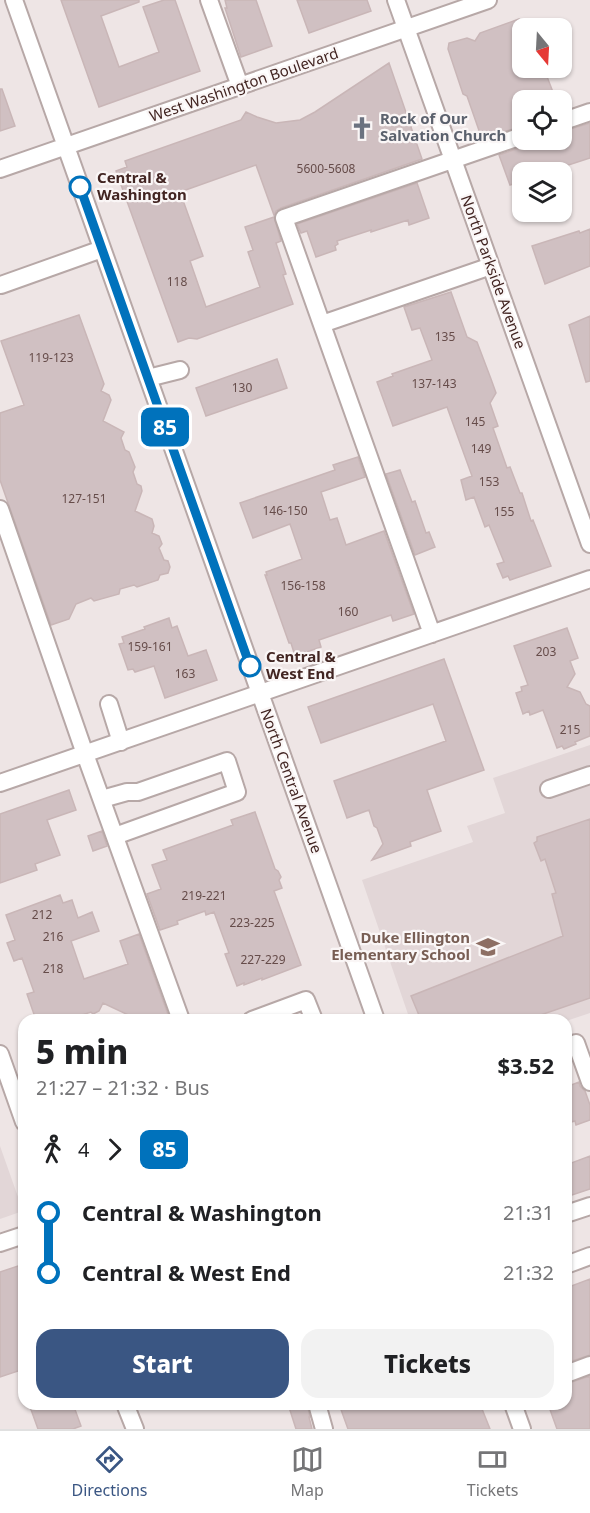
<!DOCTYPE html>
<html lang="en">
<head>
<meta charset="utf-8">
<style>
  body { margin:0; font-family:"Noto Sans",sans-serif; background:#f2f2f2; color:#202124; height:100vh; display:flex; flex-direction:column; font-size:22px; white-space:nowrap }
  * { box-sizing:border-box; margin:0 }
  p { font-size:20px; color:#757577 }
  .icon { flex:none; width:33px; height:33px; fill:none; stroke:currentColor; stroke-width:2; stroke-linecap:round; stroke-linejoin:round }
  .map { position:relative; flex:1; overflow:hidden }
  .panel { position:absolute; left:18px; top:1014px; width:554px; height:396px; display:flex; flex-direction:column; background:#fff; border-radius:18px; box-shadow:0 2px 4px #0004 }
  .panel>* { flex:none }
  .badge { padding:0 12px; border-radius:9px; font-size:21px; line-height:39px }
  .needle { width:39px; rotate:162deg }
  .controls { position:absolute; left:512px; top:18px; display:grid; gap:12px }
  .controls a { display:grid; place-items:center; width:60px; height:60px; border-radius:12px; background:#fff; box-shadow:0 2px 4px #0004; font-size:30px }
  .map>.badge { position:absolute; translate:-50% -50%; box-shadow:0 0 0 3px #fff }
  .legs { display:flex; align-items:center; gap:9px; height:66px; padding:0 18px; font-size:20px }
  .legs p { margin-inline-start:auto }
  .headline { display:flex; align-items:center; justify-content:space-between; height:102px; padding:0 18px }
  h1 { font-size:33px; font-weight:800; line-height:45px }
  .action { display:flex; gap:12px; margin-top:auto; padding:12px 18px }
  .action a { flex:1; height:69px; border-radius:18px; background:#3a5683; color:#fff; font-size:24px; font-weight:800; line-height:69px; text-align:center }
  .action a+a { background:#f2f2f2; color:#202124 }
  ul { padding:0 18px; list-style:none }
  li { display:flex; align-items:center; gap:21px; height:60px; font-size:22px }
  li i { display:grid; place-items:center; width:9px; height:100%; margin:0 8px; background:currentColor }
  li i::after { content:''; width:15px; height:15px; margin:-8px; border:4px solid; border-radius:50%; background:#fff }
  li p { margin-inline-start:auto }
  li:first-child i { background:linear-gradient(#0000 50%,currentColor 0) }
  li:last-child i { background:linear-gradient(currentColor 50%,#0000 0) }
  .dock { display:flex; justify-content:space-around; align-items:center; height:84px; border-top:2px solid #e0e0e0; background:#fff; font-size:16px; color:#757577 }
  .dock a { display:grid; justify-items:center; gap:3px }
  .dock .selected { color:#3a5683 }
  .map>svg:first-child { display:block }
</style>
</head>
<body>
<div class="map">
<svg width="590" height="1429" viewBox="0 0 590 1429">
  <rect width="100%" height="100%" fill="#eee5e5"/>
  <!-- built -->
  <path fill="#e2d6d7" d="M590,745V1013L566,1021V1020H410L362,880L473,842L467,826L505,813L493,778Z
    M0,1146L23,1211L0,1219Z"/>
  <!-- building -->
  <path fill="#d0c0c2" stroke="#c9b6b7" stroke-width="1.5" d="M61,0H139V2L101,16L119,67L159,52L143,7L164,0H175L200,71L99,107Z
    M225,0H256L272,46L241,57L225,8H227Z
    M297,0H367L371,11L309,33Z
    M519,19L522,28V68H536L546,74L556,100H522V126L482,139L467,96L463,94L448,49L449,43L467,38L475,41L480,33Z
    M389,63L422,159L281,208L276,211L274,215L256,165L180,192L203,256L190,261L206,307L260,287L248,252L253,250L245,227L274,217L281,241L276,243L286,274L283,275L293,304L197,339L189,338L178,342L116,171L127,167L125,161L241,120L246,112L257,117L276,123L300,120L315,112Z
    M0,89H2L15,126L0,131Z
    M590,123V158L547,172H522V181L510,185L499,155L525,146L529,143L532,140H561V132Z
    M417,183L429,218L409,225L408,220L371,232V230L337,241L338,244L335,246L336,250L316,257L307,231L301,233L297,224Z
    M590,229V266L545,284L532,246L579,231L580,233Z
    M451,292L467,337L477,342L491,379L496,393L490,403L498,426L493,428L507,468L510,467L520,493H522L531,521L533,520L551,566L510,580L508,576L503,578L497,564L504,562L489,525L485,527L474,497L466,500L461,480L472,476L447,407L393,426L377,382L393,376L392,374L432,360L420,328L412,330L404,307Z
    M79,315L104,384L101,391L109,395L111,400L103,421L124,432L121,438L125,450L129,452L135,467L133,472L137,484L141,486L142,491L135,511L152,519L154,526L152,533L159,536L162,544L159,548L164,560L168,561L170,567L168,573L160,575L158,580L137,587L134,585L120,589L119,594L94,601L91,598L76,604L69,619L51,625L0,480V413L24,405L1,341Z
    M590,316V381L586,382L569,325Z
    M277,359L287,388L206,416L196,388Z
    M358,457L365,477L321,492L330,520L337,518L346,545L384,531L414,614L393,621L391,615L319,640L321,647L295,656L291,643H289L265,575H267L266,572L302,559L290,524L253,538L240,503L335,470L333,465Z
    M400,470L412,502L415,501L426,533L429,532L435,547L415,555L386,474Z
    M169,618L172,628L177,626L188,656L206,650L217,680L165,698L154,666L135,672L133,669L128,670L119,644L124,643L122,637L145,629L144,627Z
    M567,628L578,658L570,661L575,674L567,687L580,692L586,704L590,706V736L575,742L576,744L564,749L562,746L557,748L543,710L530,715L529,711L523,714L516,693L522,691L521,687L528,685L514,646Z
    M444,659L484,770L427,790L441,831L410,842L411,846L372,860L383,844L377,828L374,826L369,810L347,818L334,781L446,741L433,704L321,743L308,707Z
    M69,790L76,810L47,820L60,855L35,864L37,870L0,883V814Z
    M255,812L275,869L278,871L281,877L279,880L282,888L274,891L301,965L262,980V978L244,985V983L237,986L225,954L229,953L214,912L206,915L205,911L177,921L178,924L160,930L147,894L161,889L152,865L167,860L163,850L233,825L231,820Z
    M590,819V998L526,1020H421L411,996L563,936L552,894L556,893L545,859L541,861L534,843L537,841V837Z
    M102,831L107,846L93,851L88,836Z
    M60,895L63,903L72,900L78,918L92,912L99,931L71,941L84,979L128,964L120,941L139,934L170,1020H139L103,1003L99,1011L93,1014L91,1012L66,1020H36L27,994L34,992L22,958L14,961L7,943L15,940L6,915Z
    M579,1082L580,1086L585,1091L590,1105V1120L576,1125L575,1121L571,1122L566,1107V1087Z
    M590,1156V1189L566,1197V1165Z
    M24,1264V1309L20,1311L24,1324V1369L0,1377V1272Z
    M590,1279V1355L566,1363V1288Z
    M590,1376V1429H557L548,1404H566V1384Z
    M29,1404H73L81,1426L73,1429H38Z
    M288,1404H307L310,1417H309L312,1429H296Z
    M339,1404H480L490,1429H348Z"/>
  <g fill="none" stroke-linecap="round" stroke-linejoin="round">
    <!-- minor casing -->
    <g stroke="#b7a8a7" stroke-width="20">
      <path id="minor" d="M14,0L376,1020
        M209,0L240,86
        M396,0L590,544
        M561,122L590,112
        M0,169L488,0
        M1,285L102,249
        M322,324L491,266
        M148,378L180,370
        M0,509L85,754L181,1020
        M432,634L284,218L522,136
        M109,704L121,742
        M0,783L590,579
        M549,789L590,775
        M102,799L127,792H138L227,761L237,792L115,836
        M252,1020L306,1000L314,1020
        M576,1043L590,1082
        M0,1054L24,1122
        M566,1214L590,1206
        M0,1243L24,1235
        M566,1265L590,1256
        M566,1374L590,1365
        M125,1404L135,1429
        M317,1404L324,1429
        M513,1404L522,1429"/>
    </g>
    <!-- minor -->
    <use href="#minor" stroke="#fff" stroke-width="16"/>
  </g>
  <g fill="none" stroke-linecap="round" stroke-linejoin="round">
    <!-- line-1 casing -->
    <g stroke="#fff" stroke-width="14">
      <path id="line-1" d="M80,187L250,666"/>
    </g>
    <!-- line-1 -->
    <use href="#line-1" stroke="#0072bc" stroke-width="9"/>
  </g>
  <!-- icons -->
  <defs>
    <g id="church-bare" transform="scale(1.8)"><path d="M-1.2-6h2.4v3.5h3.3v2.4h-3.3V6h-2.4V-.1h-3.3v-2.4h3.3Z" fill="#6b7280" stroke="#faf6f6" stroke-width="2.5" paint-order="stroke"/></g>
    <g id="school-bare" transform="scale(1.8)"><path d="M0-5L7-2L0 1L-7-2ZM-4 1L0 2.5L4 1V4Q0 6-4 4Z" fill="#8d6e63" stroke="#faf6f6" stroke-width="2.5" paint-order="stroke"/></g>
  </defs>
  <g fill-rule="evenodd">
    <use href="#church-bare" x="362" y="128"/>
    <use href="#school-bare" x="488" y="947"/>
  </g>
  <!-- markers -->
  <g fill="#fff" stroke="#0072bc" stroke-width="3">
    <circle cx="80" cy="187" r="10"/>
    <circle cx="250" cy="666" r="10"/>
  </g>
  <g text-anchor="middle" stroke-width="4.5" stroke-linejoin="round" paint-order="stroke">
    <!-- number labels -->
    <g font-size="12" fill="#664c4a">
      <text x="326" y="173">5600-5608</text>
      <text x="177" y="286">118</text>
      <text x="445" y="341">135</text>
      <text x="51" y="362">119-123</text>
      <text x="434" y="388">137-143</text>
      <text x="242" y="392">130</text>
      <text x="475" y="426">145</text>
      <text x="481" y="453">149</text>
      <text x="489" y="486">153</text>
      <text x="84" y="503">127-151</text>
      <text x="285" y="515">146-150</text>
      <text x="504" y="516">155</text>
      <text x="303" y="590">156-158</text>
      <text x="348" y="616">160</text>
      <text x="150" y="651">159-161</text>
      <text x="546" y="656">203</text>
      <text x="185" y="678">163</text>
      <text x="570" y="734">215</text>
      <text x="204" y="900">219-221</text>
      <text x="42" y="919">212</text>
      <text x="252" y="927">223-225</text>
      <text x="53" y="941">216</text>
      <text x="263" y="964">227-229</text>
      <text x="53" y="973">218</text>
    </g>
    <!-- street labels -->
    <g font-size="15" fill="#422522" stroke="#faf6f6">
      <text transform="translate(244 85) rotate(-19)" y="5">West Washington Boulevard</text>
      <text transform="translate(493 272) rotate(70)" y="5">North Parkside Avenue</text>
      <text transform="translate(291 781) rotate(70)" y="5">North Central Avenue</text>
    </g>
    <!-- worship labels -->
    <g font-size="15" font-weight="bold" fill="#5b616d" stroke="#faf6f6" text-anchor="start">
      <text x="380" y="124">Rock of Our<tspan x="380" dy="17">Salvation Church</tspan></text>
    </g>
    <!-- stop labels -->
    <g font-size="15" font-weight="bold" fill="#422522" stroke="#faf6f6" text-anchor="start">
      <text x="97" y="183">Central &amp;<tspan x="97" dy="17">Washington</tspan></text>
      <text x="266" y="662">Central &amp;<tspan x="266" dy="17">West End</tspan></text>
    </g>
    <!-- education labels -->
    <g font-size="15" font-weight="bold" fill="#785e54" stroke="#faf6f6" text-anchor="end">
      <text x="470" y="943">Duke Ellington<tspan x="470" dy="17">Elementary School</tspan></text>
    </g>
  </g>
</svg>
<div class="controls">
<a><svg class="needle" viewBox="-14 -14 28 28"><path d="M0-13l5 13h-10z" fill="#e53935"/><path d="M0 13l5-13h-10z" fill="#757577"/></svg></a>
<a><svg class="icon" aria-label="locate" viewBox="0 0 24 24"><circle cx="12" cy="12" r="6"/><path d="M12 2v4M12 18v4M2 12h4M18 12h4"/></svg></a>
<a><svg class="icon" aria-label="layers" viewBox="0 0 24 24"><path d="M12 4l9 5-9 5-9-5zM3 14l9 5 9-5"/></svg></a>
</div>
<b class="badge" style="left:165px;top:427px;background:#0072bc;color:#fff">85</b>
<section class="panel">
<div class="headline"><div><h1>5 min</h1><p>21:27 – 21:32 · Bus</p></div><b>$3.52</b></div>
<div class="legs"><svg class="icon" aria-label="walk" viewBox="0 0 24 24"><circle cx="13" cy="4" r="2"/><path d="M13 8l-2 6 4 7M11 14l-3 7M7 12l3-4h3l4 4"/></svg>4<svg class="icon" aria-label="forward" viewBox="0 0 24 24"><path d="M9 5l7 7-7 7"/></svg><b class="badge" style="background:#0072bc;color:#fff">85</b></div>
<ul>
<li><i style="color:#0072bc"></i><b>Central &amp; Washington</b><p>21:31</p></li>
<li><i style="color:#0072bc"></i><b>Central &amp; West End</b><p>21:32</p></li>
</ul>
<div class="action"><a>Start</a><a>Tickets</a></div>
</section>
</div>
<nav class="dock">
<a class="selected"><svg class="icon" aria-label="directions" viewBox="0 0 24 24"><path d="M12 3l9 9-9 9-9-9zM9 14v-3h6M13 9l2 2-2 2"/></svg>Directions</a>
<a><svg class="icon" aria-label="map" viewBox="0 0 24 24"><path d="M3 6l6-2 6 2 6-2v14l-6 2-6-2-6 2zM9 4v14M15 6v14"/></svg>Map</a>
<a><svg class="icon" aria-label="tickets" viewBox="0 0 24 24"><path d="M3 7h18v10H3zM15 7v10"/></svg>Tickets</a>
</nav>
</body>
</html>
